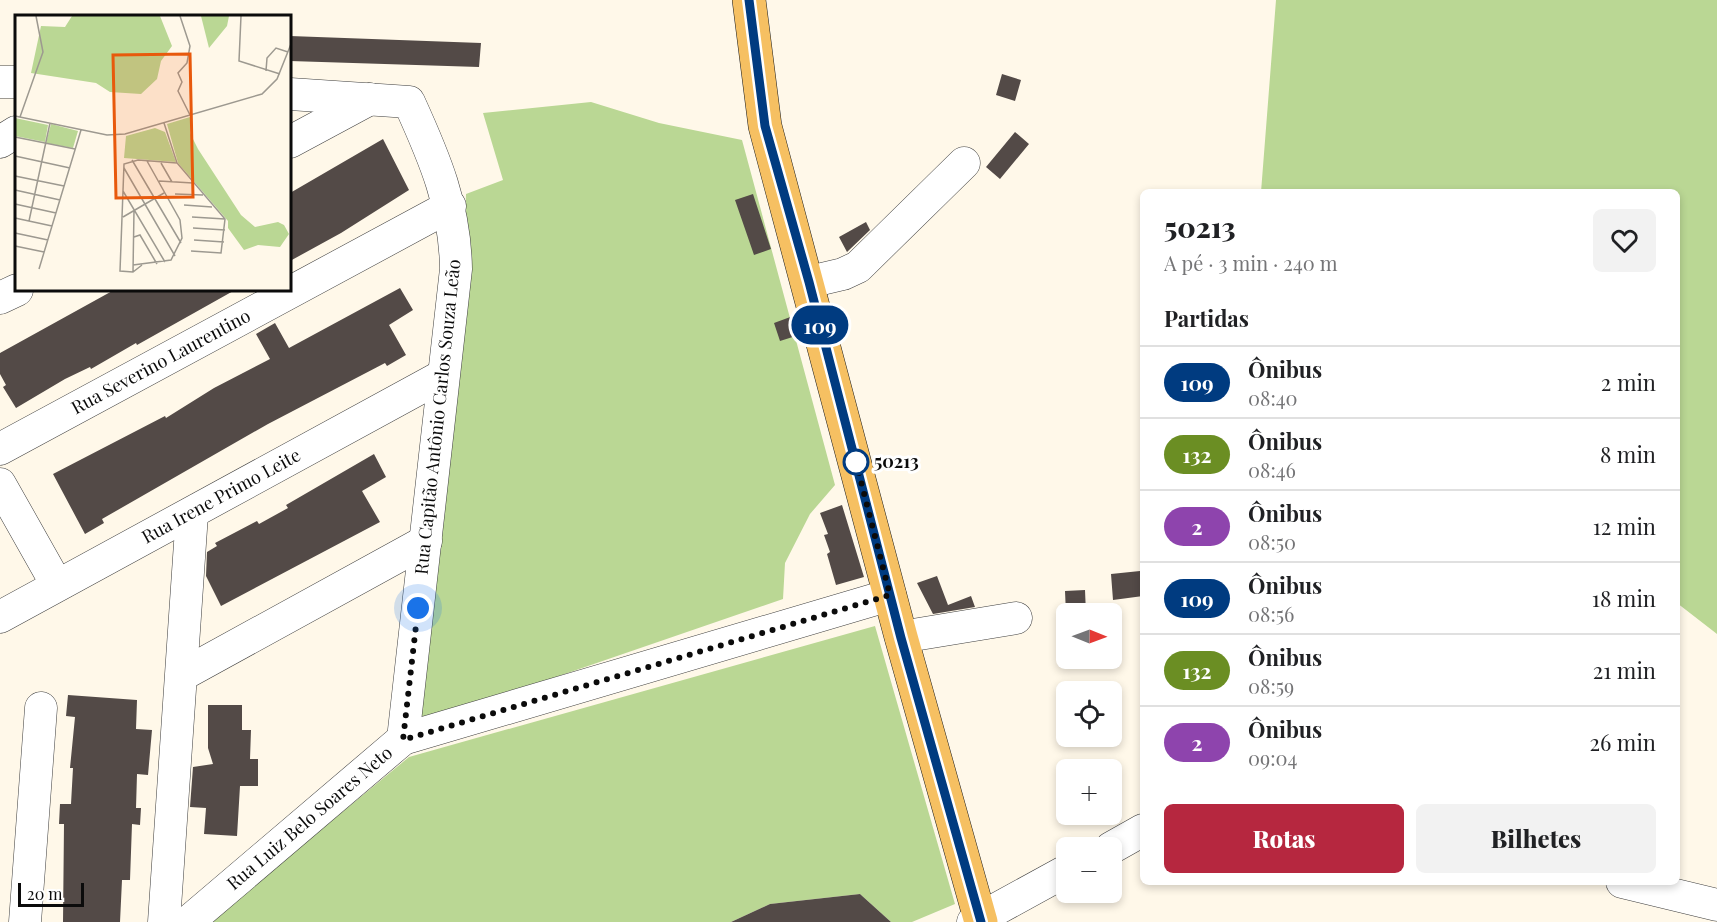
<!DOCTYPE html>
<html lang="pt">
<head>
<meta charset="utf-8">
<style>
  body { margin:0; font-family:"Playfair Display",serif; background:#f2f2f2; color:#202124; height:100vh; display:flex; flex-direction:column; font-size:22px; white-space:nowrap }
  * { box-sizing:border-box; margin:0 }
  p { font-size:20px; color:#757577 }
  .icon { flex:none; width:33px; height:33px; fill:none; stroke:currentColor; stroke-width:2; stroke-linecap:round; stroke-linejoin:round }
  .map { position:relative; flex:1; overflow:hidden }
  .panel { position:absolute; left:1140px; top:189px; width:540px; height:696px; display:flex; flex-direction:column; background:#fff; border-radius:9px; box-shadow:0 3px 9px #0003 }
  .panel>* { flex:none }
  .badge { padding:0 12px; border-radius:20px; font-size:21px; line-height:39px }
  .needle { width:39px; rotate:91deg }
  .tools { position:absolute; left:1056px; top:603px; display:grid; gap:12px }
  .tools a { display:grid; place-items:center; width:66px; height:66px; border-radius:9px; background:#fff; box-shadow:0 3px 9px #0003; font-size:30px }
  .scale { position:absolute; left:18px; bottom:15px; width:66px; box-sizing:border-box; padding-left:6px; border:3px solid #0b0b0b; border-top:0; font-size:16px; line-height:21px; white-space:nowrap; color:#0b0b0b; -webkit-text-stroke:4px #fff; paint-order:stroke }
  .you { position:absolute; width:30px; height:30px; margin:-15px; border:4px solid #fff; border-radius:50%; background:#1a73e8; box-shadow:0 0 0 9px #1a73e833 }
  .map>.badge { position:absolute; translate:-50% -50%; box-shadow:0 0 0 3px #fff }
  h2 { padding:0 24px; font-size:22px; line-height:54px }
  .round { display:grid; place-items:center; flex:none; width:63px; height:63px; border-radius:9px; background:#f2f2f2 }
  .summary { display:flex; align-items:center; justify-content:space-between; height:102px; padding:0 24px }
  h1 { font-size:28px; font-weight:800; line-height:45px }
  .primary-button { display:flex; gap:12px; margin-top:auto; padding:12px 24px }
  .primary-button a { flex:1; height:69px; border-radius:9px; background:#b6273f; color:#fff; font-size:24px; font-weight:800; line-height:69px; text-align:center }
  .primary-button a+a { background:#f2f2f2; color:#202124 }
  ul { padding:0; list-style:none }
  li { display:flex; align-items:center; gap:18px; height:72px; padding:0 24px; border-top:2px solid #e0e0e0 }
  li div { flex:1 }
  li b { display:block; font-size:22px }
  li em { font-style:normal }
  li .badge { min-width:66px; font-weight:700; text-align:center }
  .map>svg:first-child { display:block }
</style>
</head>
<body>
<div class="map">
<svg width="1717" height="922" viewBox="0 0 1717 922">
  <rect width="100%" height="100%" fill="#fff8e9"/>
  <!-- forest -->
  <path fill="#bad794" d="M1276,0H1717V634L1677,603V192H1261Z
    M591,102L659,123L742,140L835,485L810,514L785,563L783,599L416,725L462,324L466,194L503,180L483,113Z
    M875,626L955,904L912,922H891L860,894L770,904L731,922H209L409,757Z"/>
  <!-- building -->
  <path fill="#534a47" d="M290,36L481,43L479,67L290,61Z
    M1002,74L1021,80L1015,101L996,95Z
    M1015,132L1029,144L1000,179L986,167Z
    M383,139L409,190L341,233L290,261V193Z
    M753,194L771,249L754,255L735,200Z
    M866,222L870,230L847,252L839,237Z
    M400,288L413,310L389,325L406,355L387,366L385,363L268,424L102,519L104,523L85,534L53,474L165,416L166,418L214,388L270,359L256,334L275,323L289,348Z
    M114,290H235L137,345L136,343L91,369L90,367L65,379L16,408L3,387L6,385L0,374V353Z
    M793,316L799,335L780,341L774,323Z
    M374,454L386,477L362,491L380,522L221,606L206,576L207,552L217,546L215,543L257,521L259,524L288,508L286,505Z
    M842,505L864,577L836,585L827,554L830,552L824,535L828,534L820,513Z
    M1140,571L1143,596L1113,600L1111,574Z
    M937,576L948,605L971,596L975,607L933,614L917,583Z
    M1085,590L1086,614H1066L1065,591Z
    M68,695L137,700L136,729L152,730L148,775L137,774L136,808H141L140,825L132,824L130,880H122L120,922H63L64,824H59L60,804H71L73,768H70L75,717L66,716Z
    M208,705H242V730H251L250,759H258V786H240L237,836L204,834L206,808L190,807L193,767L213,764L208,748Z
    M860,894L891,922H731L770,904Z"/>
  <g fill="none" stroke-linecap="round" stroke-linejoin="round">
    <!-- minor casing -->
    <g stroke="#3e3e3e" stroke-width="33">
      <g id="minor">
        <path d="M0,82H16"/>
        <path d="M290,94L409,102C435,159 455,206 456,269L403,739"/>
        <path d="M0,142L16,132"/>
        <path d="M290,142L370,99"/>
        <path d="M809,282L843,274L858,267L964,163"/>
        <path d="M0,298L17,290"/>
        <path id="s1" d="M0,449L450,206"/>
        <path d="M0,484L57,585"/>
        <path id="s2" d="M0,617L442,376"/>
        <path d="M901,637L1016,618"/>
        <path d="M182,675L426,541"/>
        <path d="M1111,848L1143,830"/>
        <path d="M1622,882L1717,905"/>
        <path d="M25,922L41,708"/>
        <path d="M164,922L192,514"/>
        <path id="s3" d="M188,922L403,739L890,595"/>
        <path d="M973,922L1066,871"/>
      </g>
    </g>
    <!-- major casing -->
    <g stroke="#1c1c1c" stroke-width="34">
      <path id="major" d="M749,0L765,126L901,637L981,922"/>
    </g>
    <!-- minor -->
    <use href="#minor" stroke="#fff" stroke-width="32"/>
    <!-- major -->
    <use href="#major" stroke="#f6c062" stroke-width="33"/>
  </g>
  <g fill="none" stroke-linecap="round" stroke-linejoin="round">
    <!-- line casing -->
    <g stroke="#fff" stroke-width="14">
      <path id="line" d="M749,0L765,126L809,282L901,638L981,922"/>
    </g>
    <!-- line -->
    <use href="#line" stroke="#003b80" stroke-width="9"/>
    <!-- walk -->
    <path stroke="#0b0b0b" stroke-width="6" stroke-dasharray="0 10.8" d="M418,608L403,740L890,595L856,462"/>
  </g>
  <!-- markers -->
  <circle fill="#fff" stroke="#003b80" stroke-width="3" cx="856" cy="462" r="12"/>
  <g text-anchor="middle" stroke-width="6" stroke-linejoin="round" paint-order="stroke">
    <!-- street labels -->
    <g font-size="18" fill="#0b0b0b" stroke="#fff">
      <text dy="6" stroke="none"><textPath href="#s1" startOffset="183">Rua Severino Laurentino</textPath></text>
      <text transform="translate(438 417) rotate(-84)" y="6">Rua Capitão Antônio Carlos Souza Leão</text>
      <text dy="6" stroke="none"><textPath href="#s2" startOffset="252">Rua Irene Primo Leite</textPath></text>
      <text dy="6" stroke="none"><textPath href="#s3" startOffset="160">Rua Luiz Belo Soares Neto</textPath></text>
    </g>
    <!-- stop labels -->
    <g font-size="18" font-weight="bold" fill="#0b0b0b" stroke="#fff" text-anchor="start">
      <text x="874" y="468">50213</text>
    </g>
  </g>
  <!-- overview -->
  <g transform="translate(15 15)">
    <rect width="276" height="276" fill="#fff8e9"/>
    <path d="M57,1H145L157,31L146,46L142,64L126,79L95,77L81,68L16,58L26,11L50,12ZM186,1H214L212,11L194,33ZM175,102V118L183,134L226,200L240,212L263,207L269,210L274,219L265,232L243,230L229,235L213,213V206L163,148L152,109ZM0,103L33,110L30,127L0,121ZM36,109L63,116L58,133L31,128ZM140,113L150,117L161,147L109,143L111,121Z" fill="#bad794"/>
    <path fill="none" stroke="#9d9990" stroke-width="1.5" d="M165,1L175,31L172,48L163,58L167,67L163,76L175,100M226,1L224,46L265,59M251,56L252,43L261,33L273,37M0,101L92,120L110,119L247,79L262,64L276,29M5,102L28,37L21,1M149,108L162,148L210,204L206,238L176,236M0,122L60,134M0,141L55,153M117,145L166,228M146,148L157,167M109,153L160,241M0,161L49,171M144,166L178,168M0,175L45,185M108,176L150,247M160,179L188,180M0,189L41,198M169,190L197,192M108,202L149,178M177,202L210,204M0,203L37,211M14,206L35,108M178,213L210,215M0,218L33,225M119,222L125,220L142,249M179,225L209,227M0,231L29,237M118,250L156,245L167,223L165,205L132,146M127,250L118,257L105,256L109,149L123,145L162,148M24,254L66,115M118,257L119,195"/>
    <path fill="#e8590c" fill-opacity="0.15" stroke="#e8590c" stroke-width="3" d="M175,39L178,182L101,183L98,40Z"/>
    <rect width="276" height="276" fill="none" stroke="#0b0b0b" stroke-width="3"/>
  </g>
</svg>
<div class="tools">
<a><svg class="needle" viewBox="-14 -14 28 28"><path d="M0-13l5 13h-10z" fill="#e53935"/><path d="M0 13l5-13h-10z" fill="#757577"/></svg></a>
<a><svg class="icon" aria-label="locate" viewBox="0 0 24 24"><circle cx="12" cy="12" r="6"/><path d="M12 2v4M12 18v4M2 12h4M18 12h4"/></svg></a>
<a>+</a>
<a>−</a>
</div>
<div class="scale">20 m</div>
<div class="you" style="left:418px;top:608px"></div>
<b class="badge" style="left:820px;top:325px;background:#003b80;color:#fff">109</b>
<section class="panel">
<div class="summary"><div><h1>50213</h1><p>A pé · 3 min · 240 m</p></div><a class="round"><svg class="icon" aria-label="heart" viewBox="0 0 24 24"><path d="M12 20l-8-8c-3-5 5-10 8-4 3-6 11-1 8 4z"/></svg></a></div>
<h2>Partidas</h2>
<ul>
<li><span class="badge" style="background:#003b80;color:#fff">109</span><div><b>Ônibus</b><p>08:40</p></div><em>2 min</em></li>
<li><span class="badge" style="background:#6b8e23;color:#fff">132</span><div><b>Ônibus</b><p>08:46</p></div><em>8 min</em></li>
<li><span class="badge" style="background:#8e44ad;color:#fff">2</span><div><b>Ônibus</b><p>08:50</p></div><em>12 min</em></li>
<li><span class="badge" style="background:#003b80;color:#fff">109</span><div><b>Ônibus</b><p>08:56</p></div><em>18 min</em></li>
<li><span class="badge" style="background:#6b8e23;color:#fff">132</span><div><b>Ônibus</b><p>08:59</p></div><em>21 min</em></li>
<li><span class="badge" style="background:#8e44ad;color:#fff">2</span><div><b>Ônibus</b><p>09:04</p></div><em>26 min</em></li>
</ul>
<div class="primary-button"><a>Rotas</a><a>Bilhetes</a></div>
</section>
</div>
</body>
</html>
